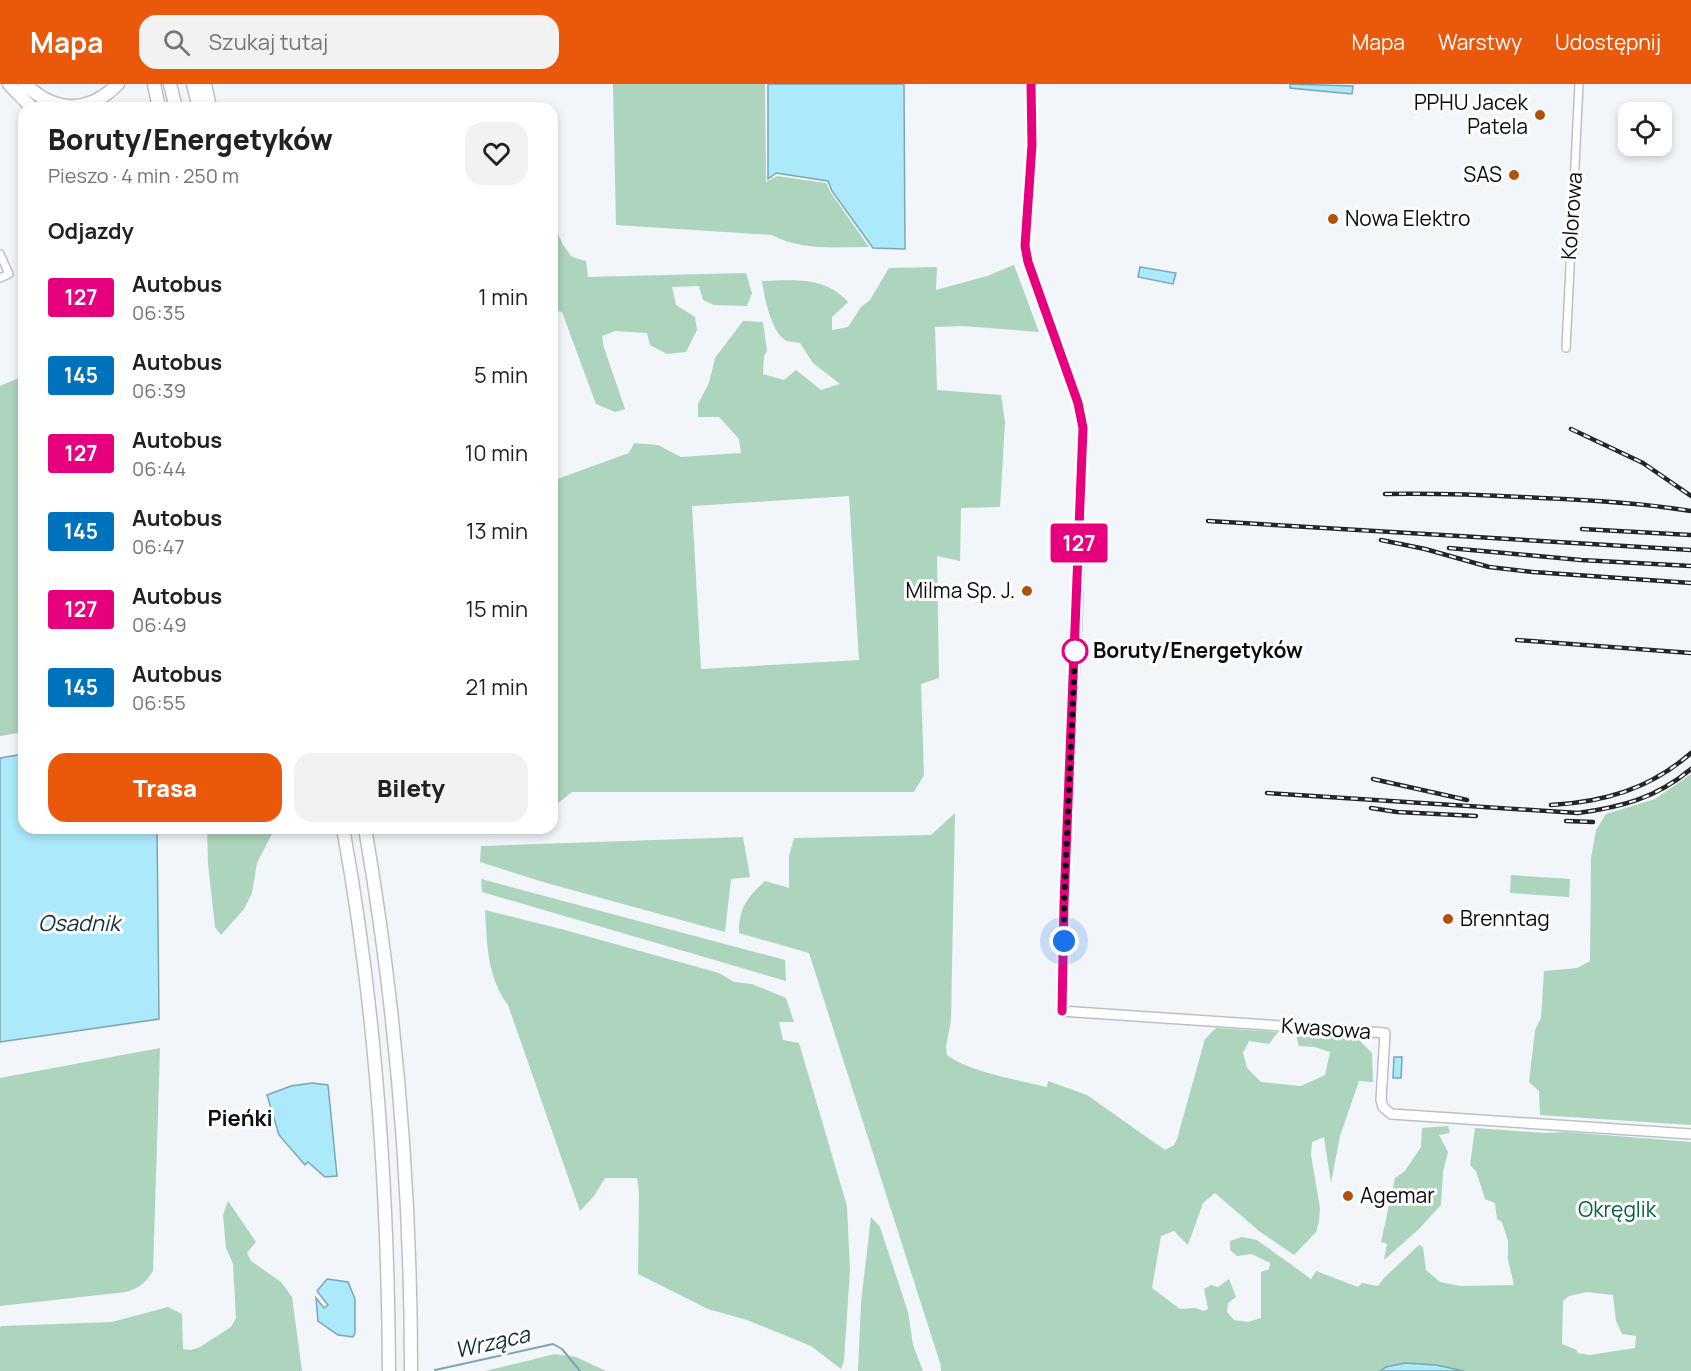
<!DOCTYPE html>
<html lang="pl">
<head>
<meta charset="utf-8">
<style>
  body { margin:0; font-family:Manrope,sans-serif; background:#f2f2f2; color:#202124; height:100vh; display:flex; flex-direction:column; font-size:22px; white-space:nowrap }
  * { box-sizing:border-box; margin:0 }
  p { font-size:20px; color:#757577 }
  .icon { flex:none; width:33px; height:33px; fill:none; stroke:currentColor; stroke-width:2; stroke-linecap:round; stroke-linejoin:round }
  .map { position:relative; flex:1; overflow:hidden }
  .details { position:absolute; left:18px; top:18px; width:540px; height:732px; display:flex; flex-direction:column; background:#fff; border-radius:18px; box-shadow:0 3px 9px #0003 }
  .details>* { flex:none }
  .badge { padding:0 12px; border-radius:4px; font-size:21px; line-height:39px }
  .tools { position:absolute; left:1618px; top:18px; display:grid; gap:12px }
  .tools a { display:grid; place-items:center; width:54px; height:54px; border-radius:12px; background:#fff; box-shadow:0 3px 9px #0003; font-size:30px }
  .you { position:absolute; width:30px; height:30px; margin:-15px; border:4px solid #fff; border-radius:50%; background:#1a73e8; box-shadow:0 0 0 9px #1a73e833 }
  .map>.badge { position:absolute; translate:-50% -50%; box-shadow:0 0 0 3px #fff }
  h2 { padding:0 30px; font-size:22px; line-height:54px }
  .round { display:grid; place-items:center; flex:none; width:63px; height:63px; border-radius:18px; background:#f2f2f2 }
  .head { display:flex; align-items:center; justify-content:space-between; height:102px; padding:0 30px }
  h1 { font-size:28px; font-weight:800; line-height:45px }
  .primary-button { display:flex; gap:12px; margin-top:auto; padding:12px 30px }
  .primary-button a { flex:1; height:69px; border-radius:18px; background:#ea580c; color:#fff; font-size:24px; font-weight:800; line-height:69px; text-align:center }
  .primary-button a+a { background:#f2f2f2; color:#202124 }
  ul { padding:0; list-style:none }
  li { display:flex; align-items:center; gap:18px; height:78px; padding:0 30px }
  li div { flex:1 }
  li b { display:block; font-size:22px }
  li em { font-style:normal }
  li .badge { min-width:66px; font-weight:700; text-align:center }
  header { display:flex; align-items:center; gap:36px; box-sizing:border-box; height:84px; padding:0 30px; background:#ea580c; color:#fff }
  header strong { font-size:28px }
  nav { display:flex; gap:33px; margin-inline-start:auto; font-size:21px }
  .search { width:420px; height:54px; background:#f2f2f2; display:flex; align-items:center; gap:15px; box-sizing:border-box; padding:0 21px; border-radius:18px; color:#757577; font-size:22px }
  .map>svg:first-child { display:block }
</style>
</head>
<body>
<header>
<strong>Mapa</strong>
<div class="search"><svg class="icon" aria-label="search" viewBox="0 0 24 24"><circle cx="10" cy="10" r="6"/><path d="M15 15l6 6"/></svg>Szukaj tutaj</div>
<nav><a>Mapa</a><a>Warstwy</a><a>Udostępnij</a></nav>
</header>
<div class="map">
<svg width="1691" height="1287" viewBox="0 0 1691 1287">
  <rect width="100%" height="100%" fill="#f2f5f9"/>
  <!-- green -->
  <path fill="#add4bd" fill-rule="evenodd" d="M613,0H765L766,98L777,92L826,99L831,109L869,163C837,163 801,167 772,151L616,141Z
    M552,136L563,161L572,173L586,177L588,193L746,189L752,209L747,222L714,221L703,216L699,202L672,203L676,221L695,233L697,246L686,268L667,270L650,261L647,249L615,247L602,252L604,264L625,325L615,328L596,320L562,228L552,226Z
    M1014,181L1039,248L963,242L935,243L937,306L1001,311L1005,338L1000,423L961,424L960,477L937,472L939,594L921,600L924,691L914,708H572L552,724V397L629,369L634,359L658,361L681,373L741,369L739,355L719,333H698V320L709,299L715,274L743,237L763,238L767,267L764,272L763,290L784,296L796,286L821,306L840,300L813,279L800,259C796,258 788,258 785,256C771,247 764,212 762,197C794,196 825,192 848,218L832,233V246L848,243L861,223L870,216L889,184L937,183L936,206L987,192ZM849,412L859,576L701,585L692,422Z
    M24,292V648L0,652V302Z
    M1691,690V1041L1540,1031L1539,1007L1529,998L1535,946L1541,934L1544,887L1577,884L1590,877L1591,774L1596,746L1606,730L1655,715Z
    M955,729L951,936L946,963L947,971C969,988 1019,996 1047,1003L1048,997L1087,1011L1165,1066L1174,1061L1177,1055L1205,955L1216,944L1278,948L1269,960L1249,957L1243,969L1247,984L1261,998L1301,1002L1325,991L1330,968L1315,963L1299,962L1295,948L1355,952L1372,969L1373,998L1359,997L1340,1052L1331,1099L1324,1053L1312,1058L1311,1071L1320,1124L1319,1137L1316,1148L1294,1171L1259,1147L1215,1109L1203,1119L1188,1161L1174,1147L1161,1152L1152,1204L1180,1225L1196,1224L1203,1227L1208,1225L1204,1205L1211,1201L1218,1203L1229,1195L1236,1213L1228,1219L1227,1228L1234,1236L1248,1238L1261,1234V1188L1269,1185L1270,1179L1252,1170L1237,1172L1230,1166V1157L1242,1153L1257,1156L1311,1195L1316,1187L1358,1203L1362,1199L1378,1202L1384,1194L1419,1161L1423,1163L1426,1186L1440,1198L1460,1202L1514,1201L1508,1176V1157L1502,1138L1497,1135L1495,1119L1485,1115L1476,1087L1470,1081L1475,1044L1544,1049L1566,1048L1691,1058V1287H1464L1436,1281L1386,1283L1380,1287H941V1282L809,869L739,849C739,823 747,814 765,797L789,804V772L794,754L931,751ZM1587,1208L1613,1211L1616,1237L1622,1250L1636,1252L1635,1264L1590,1271L1577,1269V1266L1562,1260L1563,1217L1569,1212Z
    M207,744H272V750L257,779L252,809L244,825L221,851L215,843L208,780Z
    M743,753L750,793L731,795L725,848L543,798L480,778L481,762Z
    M1511,791L1570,795L1569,813L1510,809Z
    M481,795L785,876L786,897L482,808Z
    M485,826L561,845L719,889L734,898L752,900L786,914L794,938H779L783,956L799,959L847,1122L850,1186L844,1277L841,1285L811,1262L747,1236L708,1225L638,1190L639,1108L637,1094H605L594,1112L580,1127L508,921C487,893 487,859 485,826Z
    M160,964L153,1187C145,1199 140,1204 126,1208L0,1222V994Z
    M1448,1042L1450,1049L1439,1051L1448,1068L1443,1088L1441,1121L1419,1145L1384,1176L1387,1160L1381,1158L1395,1094L1405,1087L1421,1063L1422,1044Z
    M228,1117L256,1158L247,1169L251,1177L281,1198L292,1213L302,1287H0V1243L2,1242L112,1238L168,1223L182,1230L183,1265L191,1266L200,1263L231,1243L236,1234L233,1180L226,1164L223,1131Z
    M871,1133L880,1143L908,1228L913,1261L923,1287H858L861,1219Z
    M555,1270L576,1273L606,1287H613H485Z"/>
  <!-- water -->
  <path fill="#abe9fb" stroke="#7ba7b4" stroke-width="1.5" d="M768,0H904L905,165L873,164L832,107L828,97L776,89L768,95Z
    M1290,0L1353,2L1352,10L1290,4Z
    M1140,183L1176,189L1173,200L1138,193Z
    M24,670V744H157L159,935L0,958V674Z
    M1394,973H1402L1401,994H1393Z
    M312,999L328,1001L337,1092L325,1093L308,1078L305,1081L279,1051L267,1011L291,1002Z
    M327,1195L348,1198L355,1215V1249L353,1253L338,1251L318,1237L316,1214L324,1224L328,1221L317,1207Z
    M1405,1279L1436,1281L1464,1287H1380L1386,1283Z"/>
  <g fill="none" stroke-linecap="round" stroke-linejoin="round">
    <!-- stream -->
    <path stroke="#7ba7b4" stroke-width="2" d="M435,1286L553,1260L562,1265L580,1287"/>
    <!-- street casing -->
    <g stroke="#bdc0c3" stroke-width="10">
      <path id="street" d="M0,170L9,190L0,194
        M1566,264L1579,0"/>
    </g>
    <!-- secondary casing -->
    <g stroke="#bdc0c3" stroke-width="12">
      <path id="secondary" d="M1031,0L1032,61L1025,162L1028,178L1078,319L1083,344L1077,533L1066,756L1061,927L1385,949L1381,1016L1383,1023L1391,1030L1691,1050"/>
    </g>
    <!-- highway casing -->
    <g stroke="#bdc0c3" stroke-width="15">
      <path id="highway" d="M9,0L32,24
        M25,0C55,29 88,30 118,0
        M154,0L159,24
        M170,0L176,24
        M193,0L199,24
        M205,0L210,24
        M343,744C376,923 388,1105 389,1287
        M365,744C396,923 411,1105 411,1287"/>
    </g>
    <!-- street -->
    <use href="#street" stroke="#fff" stroke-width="7"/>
    <!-- secondary -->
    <use href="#secondary" stroke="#fff" stroke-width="9"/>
    <!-- highway -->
    <use href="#highway" stroke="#fff" stroke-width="12"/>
    <!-- rail casing -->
    <g stroke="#232526" stroke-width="4.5">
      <path id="rail" d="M1571,345L1643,379L1691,412
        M1385,410C1437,409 1489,411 1541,414C1591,416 1641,419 1691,427
        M1208,437L1691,466
        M1582,445L1691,451
        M1381,456L1425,465L1489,483L1533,488L1691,499
        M1449,464L1581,476L1691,482
        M1517,556L1691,569
        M1373,695L1467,716
        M1267,709L1578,729C1622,723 1656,714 1691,685
        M1551,721C1604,718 1650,705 1691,669
        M1371,724L1397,728L1476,732
        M1566,737L1593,738"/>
    </g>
    <!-- rail -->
    <use href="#rail" stroke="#fff" stroke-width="2" stroke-dasharray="7" stroke-linecap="butt"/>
  </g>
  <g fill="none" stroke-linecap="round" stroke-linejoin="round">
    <!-- line casing -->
    <g stroke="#fff" stroke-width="14">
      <path id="line" d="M1031,0L1032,61L1025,162L1028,178L1078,319L1083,344L1064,819L1062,927"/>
    </g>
    <!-- line -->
    <use href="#line" stroke="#e6007e" stroke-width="9"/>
    <!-- walk -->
    <path stroke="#0a0c0d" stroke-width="6" stroke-dasharray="0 10.8" d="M1064,857V819L1075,567"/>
  </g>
  <!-- markers -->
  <g fill="#b1510c" stroke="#fff" stroke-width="2">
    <circle cx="1540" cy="31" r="6"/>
    <circle cx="1514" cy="91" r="6"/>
    <circle cx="1333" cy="135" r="6"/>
    <circle cx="1027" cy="507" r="6"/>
    <circle cx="1448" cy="835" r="6"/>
    <circle cx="1348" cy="1112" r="6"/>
  </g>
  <circle fill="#fff" stroke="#e6007e" stroke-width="3" cx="1075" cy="567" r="12"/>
  <g text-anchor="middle" stroke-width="6" stroke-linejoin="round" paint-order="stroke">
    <!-- poi labels -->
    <g font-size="21" fill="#0a0c0d" stroke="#fff" text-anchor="end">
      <text x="1528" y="26">PPHU Jacek<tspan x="1528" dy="24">Patela</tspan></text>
      <text x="1502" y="98">SAS</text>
      <text x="1345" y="142" text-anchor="start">Nowa Elektro</text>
      <text x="1015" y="514">Milma Sp. J.</text>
      <text x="1460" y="842" text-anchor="start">Brenntag</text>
      <text x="1360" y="1119" text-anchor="start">Agemar</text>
    </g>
    <!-- street labels -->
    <g font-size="21" fill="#0a0c0d" stroke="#fff">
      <text transform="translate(1572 132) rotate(-86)" y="7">Kolorowa</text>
      <text transform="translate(1326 945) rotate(4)" y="7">Kwasowa</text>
    </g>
    <!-- stop labels -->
    <g font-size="21" font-weight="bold" fill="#0a0c0d" stroke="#fff" text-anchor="start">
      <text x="1093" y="574">Boruty/Energetyków</text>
    </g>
    <!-- park labels -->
    <g font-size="21" fill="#045f3c" stroke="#fff">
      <text x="1617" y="1133">Okręglik</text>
    </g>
    <!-- water labels -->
    <g font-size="22" font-style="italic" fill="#123038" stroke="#fff">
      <text x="79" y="847">Osadnik</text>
      <text transform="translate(492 1258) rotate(-13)" y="8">Wrząca</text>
    </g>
    <!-- neighbourhood labels -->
    <g font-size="22" font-weight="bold" fill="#0a0c0d" stroke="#fff">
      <text x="240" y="1042">Pieńki</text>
    </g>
  </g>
</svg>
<div class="tools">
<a><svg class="icon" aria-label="locate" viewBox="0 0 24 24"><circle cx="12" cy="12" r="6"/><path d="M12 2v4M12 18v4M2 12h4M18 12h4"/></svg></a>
</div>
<div class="you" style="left:1064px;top:857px"></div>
<b class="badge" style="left:1079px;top:459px;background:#e6007e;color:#fff">127</b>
<section class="details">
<div class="head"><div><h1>Boruty/Energetyków</h1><p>Pieszo · 4 min · 250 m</p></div><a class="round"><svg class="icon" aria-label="heart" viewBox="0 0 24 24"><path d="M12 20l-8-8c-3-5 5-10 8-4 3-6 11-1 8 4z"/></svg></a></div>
<h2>Odjazdy</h2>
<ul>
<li><span class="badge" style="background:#e6007e;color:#fff">127</span><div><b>Autobus</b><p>06:35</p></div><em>1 min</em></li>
<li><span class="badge" style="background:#0072bc;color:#fff">145</span><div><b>Autobus</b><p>06:39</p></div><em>5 min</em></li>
<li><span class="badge" style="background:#e6007e;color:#fff">127</span><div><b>Autobus</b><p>06:44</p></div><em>10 min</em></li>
<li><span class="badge" style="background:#0072bc;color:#fff">145</span><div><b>Autobus</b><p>06:47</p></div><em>13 min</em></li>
<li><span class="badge" style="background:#e6007e;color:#fff">127</span><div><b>Autobus</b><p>06:49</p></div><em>15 min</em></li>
<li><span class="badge" style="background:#0072bc;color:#fff">145</span><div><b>Autobus</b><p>06:55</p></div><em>21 min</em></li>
</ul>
<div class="primary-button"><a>Trasa</a><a>Bilety</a></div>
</section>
</div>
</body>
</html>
